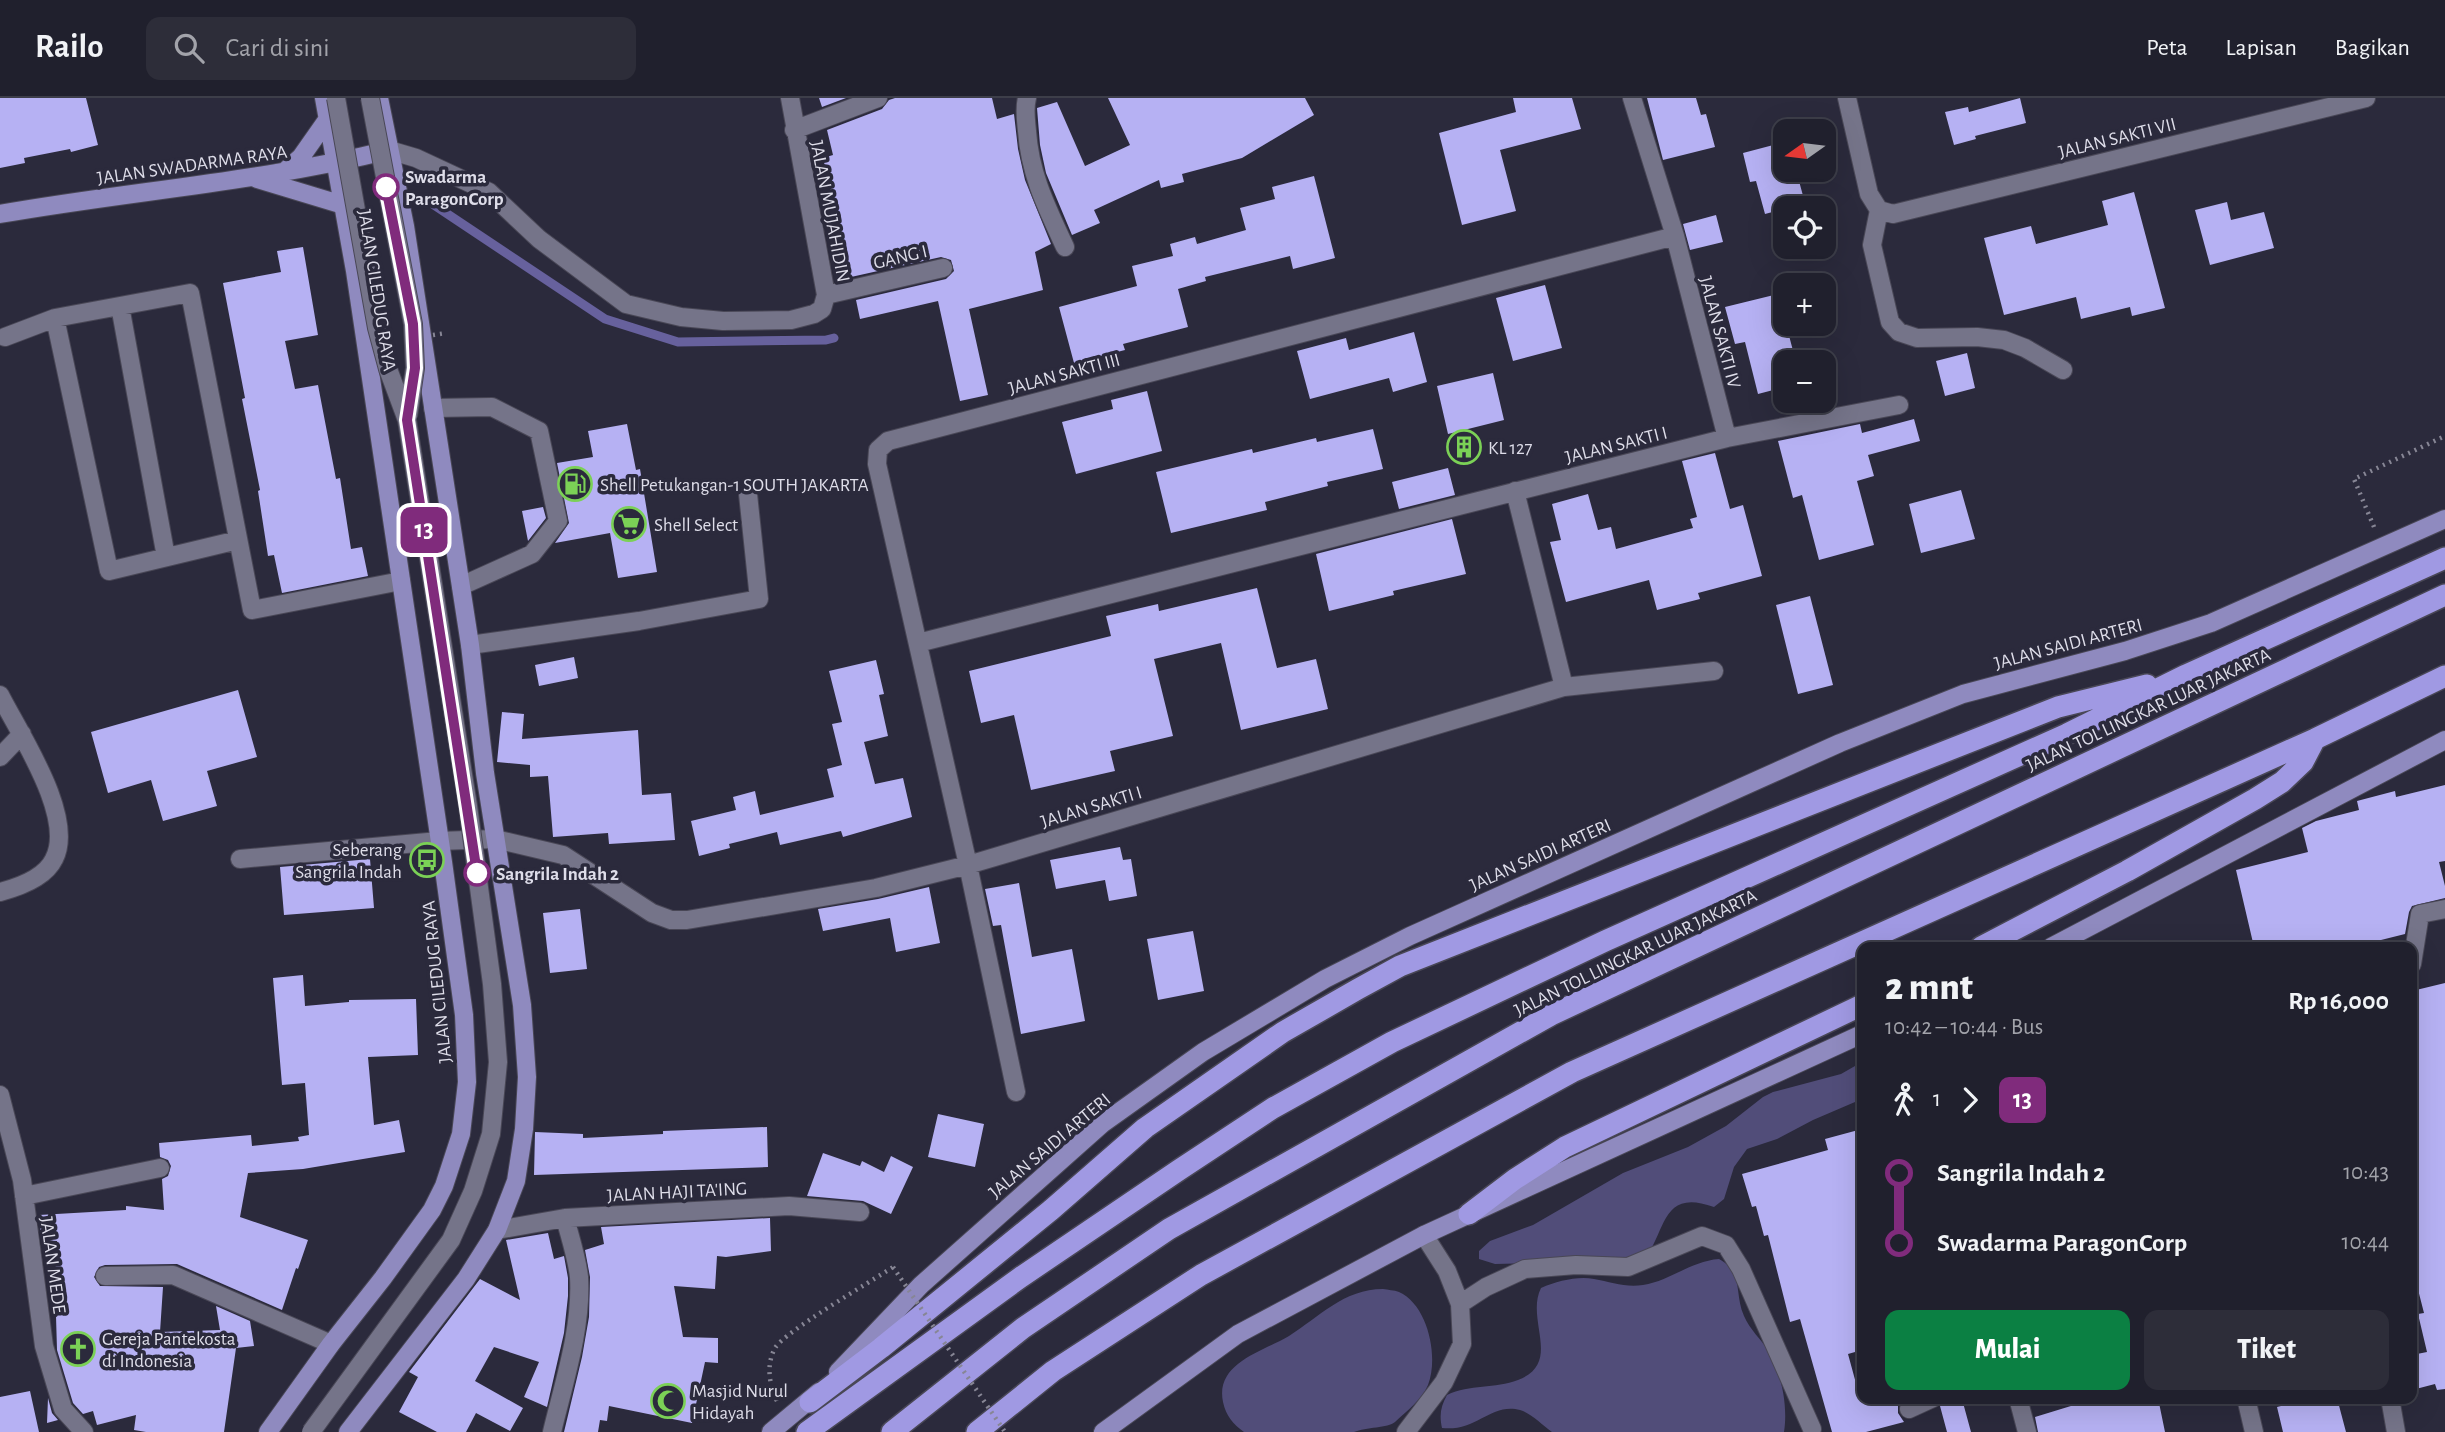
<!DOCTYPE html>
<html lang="id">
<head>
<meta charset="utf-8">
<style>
  body { margin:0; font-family:"Alegreya Sans",sans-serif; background:#2d2d39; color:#f1f3f6; height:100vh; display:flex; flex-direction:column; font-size:26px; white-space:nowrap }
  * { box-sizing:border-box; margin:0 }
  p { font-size:23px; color:#a2a3aa }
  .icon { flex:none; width:38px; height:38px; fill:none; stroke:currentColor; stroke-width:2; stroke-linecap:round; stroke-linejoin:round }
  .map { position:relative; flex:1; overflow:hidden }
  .panel { position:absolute; left:1857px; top:844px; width:560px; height:462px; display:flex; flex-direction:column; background:#20202d; border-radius:14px; box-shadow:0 7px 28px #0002,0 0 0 2px #3d3e49 }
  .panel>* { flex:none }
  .badge { padding:0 14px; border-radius:10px; font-size:24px; line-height:46px }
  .needle { width:46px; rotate:256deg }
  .tools { position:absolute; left:1773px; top:21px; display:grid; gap:14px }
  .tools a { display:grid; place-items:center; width:63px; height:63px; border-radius:14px; background:#20202d; box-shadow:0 7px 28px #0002,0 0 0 2px #3d3e49; font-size:35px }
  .map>.badge { position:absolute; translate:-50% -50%; box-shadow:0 0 0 4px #fff }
  .legs { display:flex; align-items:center; gap:10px; height:77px; padding:0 28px; font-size:23px }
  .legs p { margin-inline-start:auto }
  .summary { display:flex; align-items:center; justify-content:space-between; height:119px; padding:0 28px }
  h1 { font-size:38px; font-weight:800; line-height:52px }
  .cta { display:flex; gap:14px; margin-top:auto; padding:14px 28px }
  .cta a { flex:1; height:80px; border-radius:14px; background:#0b8043; color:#fff; font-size:28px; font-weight:800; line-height:80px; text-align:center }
  .cta a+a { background:#2d2d39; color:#f1f3f6 }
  ul { padding:0 28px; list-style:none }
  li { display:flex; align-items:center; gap:24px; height:70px; font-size:26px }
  li i { display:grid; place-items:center; width:10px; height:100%; margin:0 9px; background:currentColor }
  li i::after { content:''; width:18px; height:18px; margin:-9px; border:5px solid; border-radius:50%; background:#20202d }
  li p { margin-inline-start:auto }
  li:first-child i { background:linear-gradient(#0000 50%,currentColor 0) }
  li:last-child i { background:linear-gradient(currentColor 50%,#0000 0) }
  header { display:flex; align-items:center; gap:42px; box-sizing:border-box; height:98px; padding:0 35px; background:#20202d; border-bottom:2px solid #3d3e49 }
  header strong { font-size:33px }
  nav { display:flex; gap:38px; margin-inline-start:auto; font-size:24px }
  .search { width:490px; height:63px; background:#2d2d39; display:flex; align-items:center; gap:18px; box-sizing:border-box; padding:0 24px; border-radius:14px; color:#a2a3aa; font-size:26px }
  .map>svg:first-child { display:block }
</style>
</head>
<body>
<header>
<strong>Railo</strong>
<div class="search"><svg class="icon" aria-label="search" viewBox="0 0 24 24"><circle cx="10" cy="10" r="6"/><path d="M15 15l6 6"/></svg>Cari di sini</div>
<nav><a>Peta</a><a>Lapisan</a><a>Bagikan</a></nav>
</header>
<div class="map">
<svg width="2445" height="1334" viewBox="0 0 2445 1334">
  <rect width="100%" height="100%" fill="#2b2a3c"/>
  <!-- green -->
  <path fill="#514d79" d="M1862,964V1001L1813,1022L1777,1041L1747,1051L1734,1069L1724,1101L1714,1109C1661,1090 1667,1132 1644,1162L1495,1166L1479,1161V1153L1490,1143L1533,1127L1623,1075L1688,1049L1726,1028L1763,999L1773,994L1841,976Z
    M1719,1161C1744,1174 1734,1196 1744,1218C1750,1232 1761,1241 1769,1254C1782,1277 1788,1309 1784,1334H1552C1542,1327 1531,1315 1520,1312C1492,1304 1476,1334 1442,1330C1439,1316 1441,1308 1447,1297C1470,1286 1495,1291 1518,1282C1563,1265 1525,1222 1541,1190C1558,1183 1577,1178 1594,1181C1611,1184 1626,1190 1643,1187C1670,1183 1691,1163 1719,1161Z
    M1383,1191C1388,1192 1394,1192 1399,1194C1428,1207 1439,1259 1428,1287C1422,1301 1407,1313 1395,1324C1388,1330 1366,1329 1354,1334H1244C1233,1326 1226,1318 1223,1304C1215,1265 1262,1254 1289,1238C1319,1219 1344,1191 1383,1191Z"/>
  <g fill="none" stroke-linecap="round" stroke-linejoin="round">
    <!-- stream -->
    <path stroke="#67619d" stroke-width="9" d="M434,107L605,221L678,244L826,242L834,240"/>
  </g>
  <!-- building -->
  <path fill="#b6b1f3" d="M0,0H86L98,47L71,54L70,51L24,60L25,65L0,70Z
    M819,0H846L822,9Z
    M895,0H992L997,21L1014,16L1018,51L1025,82L1051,146L1035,154L1043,192L969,211L988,297L960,303L938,203L860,221L856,202L946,181L954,173L951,162L941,159L851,179L823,60L833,57L827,32L882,11L889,2Z
    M1108,0H1305L1314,17L1242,60L1182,76L1184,84L1161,90L1159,82L1094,112L1100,125L1072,137L1046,75L1040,47L1037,10L1057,4L1085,68L1130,47Z
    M1513,0H1572L1581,31L1500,52L1516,113L1462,127L1439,35L1516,14Z
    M1647,0H1696L1701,17L1706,16L1715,49L1663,62Z
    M2020,0L2026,25L1975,38L1976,41L1954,47L1945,14L1968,9L1969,14Z
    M1785,44V72H1796L1805,105L1765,116L1756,83L1750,84L1743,55Z
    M1314,78L1335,160L1293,171L1290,158L1205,179L1206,183L1178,191L1188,229L1123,246L1125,252L1074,265L1059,209L1137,188L1132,168L1173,158L1170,146L1195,139L1197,146L1246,132L1240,110L1275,101L1272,89Z
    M2134,94L2165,210L2132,218L2130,209L2081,221L2076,199L2004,217L1984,140L2031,128L2036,146L2108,127L2102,103Z
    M2227,104L2231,122L2264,114L2274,150L2210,167L2195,112Z
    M1716,117L1723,144L1690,152L1683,126Z
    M303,149L318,237L285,243L295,291L318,287L336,381L340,380L351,451L362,449L368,478L282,495L274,457L268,458L258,393L260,392L242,301L245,300L223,185L281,174L277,153Z
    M1545,187L1562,250L1513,263L1496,200Z
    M1778,196L1796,264H1785V289L1758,296L1745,244L1735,246L1725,209Z
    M1414,234L1427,284L1393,294L1389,280L1310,301L1297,253L1346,240L1349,252Z
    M1967,255L1975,290L1945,298L1936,263Z
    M1493,275L1504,322L1448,336L1437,288Z
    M1147,293L1162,353L1076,376L1062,324L1113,311L1111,302Z
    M1914,321L1920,343L1868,357L1874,378L1857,383L1874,447L1819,462L1802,397L1793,400L1778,343L1860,326L1862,335Z
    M627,326L636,372L640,371L657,474L618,480L610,435L555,445L569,425L557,365L593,359L588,333Z
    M1373,331L1383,371L1327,384L1328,388L1265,404L1267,412L1171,435L1156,374L1252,351L1253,355L1316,340L1317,344Z
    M1715,355L1730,411L1743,407L1762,478L1698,495L1700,501L1657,512L1649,482L1566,504L1550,444L1561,442L1552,406L1588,396L1598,432L1611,429L1616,451L1693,430L1690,421L1697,419L1682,363Z
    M1448,370L1455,397L1399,411L1392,384Z
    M1961,392L1975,441L1921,455L1909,406Z
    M543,409L546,420L528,443L522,413Z
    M1452,421L1466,476L1393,493L1394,497L1329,513L1316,456Z
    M1257,490L1277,570L1316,561L1328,611L1241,632L1221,545L1154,561L1173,638L1110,653L1115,673L1031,692L1014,617L981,625L969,573L1111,538L1106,518L1158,506L1159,513Z
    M1810,498L1833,587L1798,596L1776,507Z
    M574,559L578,580L539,588L535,567Z
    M876,562L884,596L879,597L888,638L864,644L875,686L903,680L912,719L843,739L841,733L780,747L777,734L729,746L730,750L699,758L691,723L736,712L733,699L755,693L760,717L834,699L827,671L842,667L832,626L842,624L829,573Z
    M238,592L257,659L207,673L217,708L163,723L151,682L108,695L91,634Z
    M502,614L524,616L522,641L638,632L642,697L671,695L675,742L609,746L608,735L553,739L548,678L530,679V667L497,664Z
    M2445,687V763L2439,764L2445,788V800L2412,808L2409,814L2405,836L2381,842L2382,846L2369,849H2254L2236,772L2308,754L2302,730L2316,723L2359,712L2357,703L2395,693L2396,699Z
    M1120,749L1123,762L1131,761L1137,798L1109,803L1105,782L1056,791L1050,762Z
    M370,761L374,810L284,817L280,769Z
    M1019,785L1032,859L1072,851L1085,923L1021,936L1001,827L993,828L985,791Z
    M929,789L940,845L896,854L890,820L823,833L818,811L878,801Z
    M580,811L587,871L550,875L543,815Z
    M1193,833L1204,893L1158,902L1147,841Z
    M303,877L305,908L349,904V902L416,901L418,957L368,959L374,1027L399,1022L405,1054L303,1071L248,1075L240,1119L308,1142L298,1171L296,1170L282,1212L177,1166L105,1167L99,1169L94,1179L100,1188L163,1189L160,1234L220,1232L216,1208L250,1223L254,1248L236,1250L224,1334H146L134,1332L136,1317L97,1327L93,1313L83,1316L73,1305L57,1252L56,1218L53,1217L57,1143L41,1142L39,1117L126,1112V1108L164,1112L162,1081L168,1078L171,1068L168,1062L160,1059L159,1045L251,1037L252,1048L299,1043L298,1039L309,1037L305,985L282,987L273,880Z
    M2445,885V1291L2437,1292L2435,1286L2412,1292V1257L2427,1254L2418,1216L2424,1215L2413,1172L2418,1171L2412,1146V893Z
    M938,1016L984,1026L975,1069L928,1059Z
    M767,1029L768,1069L534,1077L535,1034L583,1036V1040L663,1036V1033Z
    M1862,1031V1252L1848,1256L1860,1300H1898V1315L1904,1324L1866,1334H1832L1800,1221L1790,1224L1768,1137L1764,1138L1756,1108L1752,1109L1742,1076L1828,1052L1825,1041Z
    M823,1055L860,1068L862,1063L884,1074L891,1058L913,1069L891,1116L863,1103L807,1098Z
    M770,1120L771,1153L726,1159L717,1158L715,1191L674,1188L683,1239L718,1240V1265L705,1264L692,1325L609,1308L607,1323L600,1322L598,1334H564L582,1259L589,1219L590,1179L585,1152L604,1146L601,1129Z
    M548,1135L554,1161L564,1158L568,1180V1198L564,1235L547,1309L524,1299L539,1264L494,1249L475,1283L523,1310L510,1333L476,1315L466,1334H437L399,1314L418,1279L409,1274L480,1181L520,1202L506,1142Z
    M30,1293L39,1334H0V1299Z
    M48,1300L52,1315L58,1322L47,1325Z
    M2097,1300H2158L2165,1334H2038L2035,1319Z
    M2314,1300H2337L2346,1334H2283L2277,1309Z
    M1962,1301L1971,1334H1947L1940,1308Z"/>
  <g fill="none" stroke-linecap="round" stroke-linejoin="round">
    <!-- minor casing -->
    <g stroke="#494756" stroke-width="20">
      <path id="minor" d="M1027,0C1024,11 1026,22 1027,33C1030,77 1047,110 1065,149
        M1632,0L1675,138L1727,340
        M1847,0L1869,96L1879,112
        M794,32L878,0
        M389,52L416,60L489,94L539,141L626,206L681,219L723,223L791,222L814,216L822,211L826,197L790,0
        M1879,112L1893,116L2366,0
        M1879,112L1872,147L1890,224L1899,234L1917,240L1977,239L2004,242L2025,250L2063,272
        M826,197L943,170
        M120,208L166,459
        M5,239L55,220
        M433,310L492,309L539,333L558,423L532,456L461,488
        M238,442L109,473L55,220L190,195L252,512L401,483
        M918,545L1727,340L1899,307
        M470,547L639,523L759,501L748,396
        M1564,589L1714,573
        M0,597C19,635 76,719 54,761C45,780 19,789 0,794
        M0,659L22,636
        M240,761L439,743L495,741L563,757L652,815L671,822H687L876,790L968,767L1564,589L1515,393
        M2412,866L2420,816L2445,811
        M1016,994L968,767L877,366L878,352L888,343L1675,138
        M0,997L22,1082L44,1248L63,1311L84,1334
        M24,1098L160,1070
        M497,1132L565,1120L789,1108L860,1114
        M105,1178L173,1177L331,1246
        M1460,1206L1486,1189L1525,1171L1576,1167L1628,1169L1702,1138L1726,1147L1741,1171L1812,1331
        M2018,1300L2027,1334
        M2246,1300L2254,1334
        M2390,1300L2396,1334
        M1909,1311L1933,1300
        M552,1334C564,1284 582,1230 579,1179C577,1160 570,1139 565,1120
        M1406,1334L1444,1284L1462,1246L1460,1206L1447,1173L1424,1137"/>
    </g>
    <!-- major casing -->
    <g stroke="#494756" stroke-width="20">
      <path id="major" d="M283,75L301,59L327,22
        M257,81L343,107
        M0,116C130,93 261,84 389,52
        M2051,849L2445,642
        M838,1274L921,1187L1102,1026L1203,954L1325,881L1410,838L1840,645L1963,596L2125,553L2211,525L2445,421
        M268,1334L331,1246L383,1180L432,1112L444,1088L461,1036L467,984L464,917L443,764L355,173L324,0
        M348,1334L466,1181L497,1132L516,1083L524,1031L527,979L522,907L485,675L470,547L405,128L379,0
        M771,1334L819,1294
        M1103,1334L1238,1236L1424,1137L1862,936"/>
    </g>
    <!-- highway casing -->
    <g stroke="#494756" stroke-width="24">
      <path id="highway" d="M1981,849L2127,773L2255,701L2282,684L2303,664L2315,641
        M1469,1116L1515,1081L1565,1049L1862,907
        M810,1304L881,1250L1051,1112L1145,1030L1283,934L1358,891L1400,868L2058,609L2147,587
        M807,1334L1021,1179L1179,1072L1273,1010L1392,944L1605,843L2067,636L2186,577L2445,460
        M892,1334L1023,1230L1169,1131L1551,917L2445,497
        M977,1334L1053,1273L1201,1177L1572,974L2315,641L2445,578"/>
    </g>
    <!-- path -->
    <path stroke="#878695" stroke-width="4.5" stroke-dasharray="2 5" stroke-linecap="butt" d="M2374,429L2354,381L2445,338
      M777,1303C769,1286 766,1267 775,1250C784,1234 872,1183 893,1169"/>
    <!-- minor -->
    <use href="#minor" stroke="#757489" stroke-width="18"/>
    <!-- major -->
    <use href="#major" stroke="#8f8abf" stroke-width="18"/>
    <!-- highway -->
    <use href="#highway" stroke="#a099e3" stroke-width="21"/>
    <!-- minor-bridge casing -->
    <g stroke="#494756" stroke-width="20" stroke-linecap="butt">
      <path id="minor-bridge" d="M370,0L413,226L415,270L408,318
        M311,1334L451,1142L473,1093L491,1036L498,964L492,886L468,708L407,322L388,271L377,230L336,0"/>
    </g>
    <!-- path-bridge -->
    <path stroke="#878695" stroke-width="4.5" stroke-dasharray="2 5" stroke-linecap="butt" d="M433,237L446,235
      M893,1169L1005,1334"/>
    <!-- minor-bridge -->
    <use href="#minor-bridge" stroke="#757489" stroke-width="18"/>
  </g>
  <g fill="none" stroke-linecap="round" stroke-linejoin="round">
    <!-- line-1 casing -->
    <g stroke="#fff" stroke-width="16">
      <path id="line-1" d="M386,89L413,226L415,270L407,322L477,775"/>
    </g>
    <!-- line-1 -->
    <use href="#line-1" stroke="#802b7c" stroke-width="10"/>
  </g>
  <!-- icons -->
  <defs>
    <g id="building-ring" transform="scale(1.75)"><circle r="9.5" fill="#2b2a3c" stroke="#7bd156" stroke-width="1.5"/><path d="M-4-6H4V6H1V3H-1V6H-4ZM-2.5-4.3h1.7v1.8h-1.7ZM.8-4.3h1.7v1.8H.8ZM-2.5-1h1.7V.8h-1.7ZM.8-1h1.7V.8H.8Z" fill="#7bd156"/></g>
    <g id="fuel-ring" transform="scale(1.75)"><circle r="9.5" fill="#2b2a3c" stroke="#7bd156" stroke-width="1.5"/><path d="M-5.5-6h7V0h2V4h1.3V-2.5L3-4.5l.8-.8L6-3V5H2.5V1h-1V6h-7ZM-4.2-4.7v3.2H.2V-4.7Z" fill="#7bd156"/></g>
    <g id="supermarket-ring" transform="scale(1.75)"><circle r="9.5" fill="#2b2a3c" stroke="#7bd156" stroke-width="1.5"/><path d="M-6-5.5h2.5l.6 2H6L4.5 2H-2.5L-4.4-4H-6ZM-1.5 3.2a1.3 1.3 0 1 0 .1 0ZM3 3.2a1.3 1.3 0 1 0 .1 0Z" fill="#7bd156"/></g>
    <g id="bus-ring" transform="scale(1.75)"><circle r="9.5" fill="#2b2a3c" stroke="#7bd156" stroke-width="1.5"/><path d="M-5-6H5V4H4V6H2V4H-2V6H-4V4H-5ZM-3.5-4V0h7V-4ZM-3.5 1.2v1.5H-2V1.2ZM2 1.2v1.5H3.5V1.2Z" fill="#7bd156"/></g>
    <g id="church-ring" transform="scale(1.75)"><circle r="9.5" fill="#2b2a3c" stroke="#7bd156" stroke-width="1.5"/><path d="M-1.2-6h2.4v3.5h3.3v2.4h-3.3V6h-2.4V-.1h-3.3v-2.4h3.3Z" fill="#7bd156"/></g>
    <g id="mosque-ring" transform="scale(1.75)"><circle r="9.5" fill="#2b2a3c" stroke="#7bd156" stroke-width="1.5"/><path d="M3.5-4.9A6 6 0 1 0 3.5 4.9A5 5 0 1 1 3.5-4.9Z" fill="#7bd156"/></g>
  </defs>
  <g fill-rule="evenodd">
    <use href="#building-ring" x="1464" y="349"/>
    <use href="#fuel-ring" x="575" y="386"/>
    <use href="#supermarket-ring" x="629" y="426"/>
    <use href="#bus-ring" x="427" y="762"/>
    <use href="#church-ring" x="78" y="1251"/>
    <use href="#mosque-ring" x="668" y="1303"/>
  </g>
  <!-- markers -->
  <g fill="#fff" stroke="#802b7c" stroke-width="3.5">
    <circle cx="386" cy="89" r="12"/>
    <circle cx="477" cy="775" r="12"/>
  </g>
  <g text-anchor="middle" stroke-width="7" stroke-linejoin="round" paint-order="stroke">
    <!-- street labels -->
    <g font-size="19" fill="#dedde9" stroke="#2b2a3c">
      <text transform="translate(2117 39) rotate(-14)" y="7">JALAN SAKTI VII</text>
      <text transform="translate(192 66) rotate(-8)" y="7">JALAN SWADARMA RAYA</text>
      <text transform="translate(831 113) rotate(79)" y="7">JALAN MUJAHIDIN</text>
      <text transform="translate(900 158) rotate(-13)" y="7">GANG I</text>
      <text transform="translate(378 192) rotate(81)" y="7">JALAN CILEDUG RAYA</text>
      <text transform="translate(1721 234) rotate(75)" y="7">JALAN SAKTI IV</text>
      <text transform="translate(1064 275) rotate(-15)" y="7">JALAN SAKTI III</text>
      <text transform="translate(1616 346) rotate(-14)" y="7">JALAN SAKTI I</text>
      <text transform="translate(2068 545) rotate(-15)" y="7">JALAN SAIDI ARTERI</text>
      <text transform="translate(2148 611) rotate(-25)" y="7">JALAN TOL LINGKAR LUAR JAKARTA</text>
      <text transform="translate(1091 708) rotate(-17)" y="7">JALAN SAKTI I</text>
      <text transform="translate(1540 756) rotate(-24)" y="7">JALAN SAIDI ARTERI</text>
      <text transform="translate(1635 854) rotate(-26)" y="7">JALAN TOL LINGKAR LUAR JAKARTA</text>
      <text transform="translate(436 884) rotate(-96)" y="7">JALAN CILEDUG RAYA</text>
      <text transform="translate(1049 1047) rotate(-40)" y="7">JALAN SAIDI ARTERI</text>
      <text transform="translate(677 1093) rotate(-3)" y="7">JALAN HAJI TA'ING</text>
      <text transform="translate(54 1167) rotate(82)" y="7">JALAN MEDE</text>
    </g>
    <!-- stop labels -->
    <g font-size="19" font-weight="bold" fill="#dedde9" stroke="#2b2a3c" text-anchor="start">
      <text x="405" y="85">Swadarma<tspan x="405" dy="22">ParagonCorp</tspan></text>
      <text x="496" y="782">Sangrila Indah 2</text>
    </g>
    <!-- poi labels -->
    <g font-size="19" fill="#dedde9" stroke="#2b2a3c" text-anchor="start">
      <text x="1488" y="356">KL 127</text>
      <text x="600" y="393">Shell Petukangan-1 SOUTH JAKARTA</text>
      <text x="654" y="433">Shell Select</text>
      <text x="402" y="758" text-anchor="end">Seberang<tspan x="402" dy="22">Sangrila Indah</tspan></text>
      <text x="102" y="1247">Gereja Pantekosta<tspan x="102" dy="22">di Indonesia</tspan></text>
      <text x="692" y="1299">Masjid Nurul<tspan x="692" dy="22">Hidayah</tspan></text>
    </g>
  </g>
</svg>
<div class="tools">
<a><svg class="needle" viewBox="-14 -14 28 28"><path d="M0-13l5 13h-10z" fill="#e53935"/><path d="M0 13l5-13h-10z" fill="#a2a3aa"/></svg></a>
<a><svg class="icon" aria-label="locate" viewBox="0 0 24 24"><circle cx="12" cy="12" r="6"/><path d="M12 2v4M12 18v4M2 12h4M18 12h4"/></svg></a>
<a>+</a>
<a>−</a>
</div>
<b class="badge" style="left:424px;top:432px;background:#802b7c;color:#fff">13</b>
<section class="panel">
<div class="summary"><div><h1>2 mnt</h1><p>10:42 – 10:44 · Bus</p></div><b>Rp 16,000</b></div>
<div class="legs"><svg class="icon" aria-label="walk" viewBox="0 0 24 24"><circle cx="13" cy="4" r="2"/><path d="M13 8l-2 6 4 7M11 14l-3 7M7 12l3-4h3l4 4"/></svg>1<svg class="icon" aria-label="forward" viewBox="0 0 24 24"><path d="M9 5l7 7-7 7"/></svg><b class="badge" style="background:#802b7c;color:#fff">13</b></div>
<ul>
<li><i style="color:#802b7c"></i><b>Sangrila Indah 2</b><p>10:43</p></li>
<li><i style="color:#802b7c"></i><b>Swadarma ParagonCorp</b><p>10:44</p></li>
</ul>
<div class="cta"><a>Mulai</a><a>Tiket</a></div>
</section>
</div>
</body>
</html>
